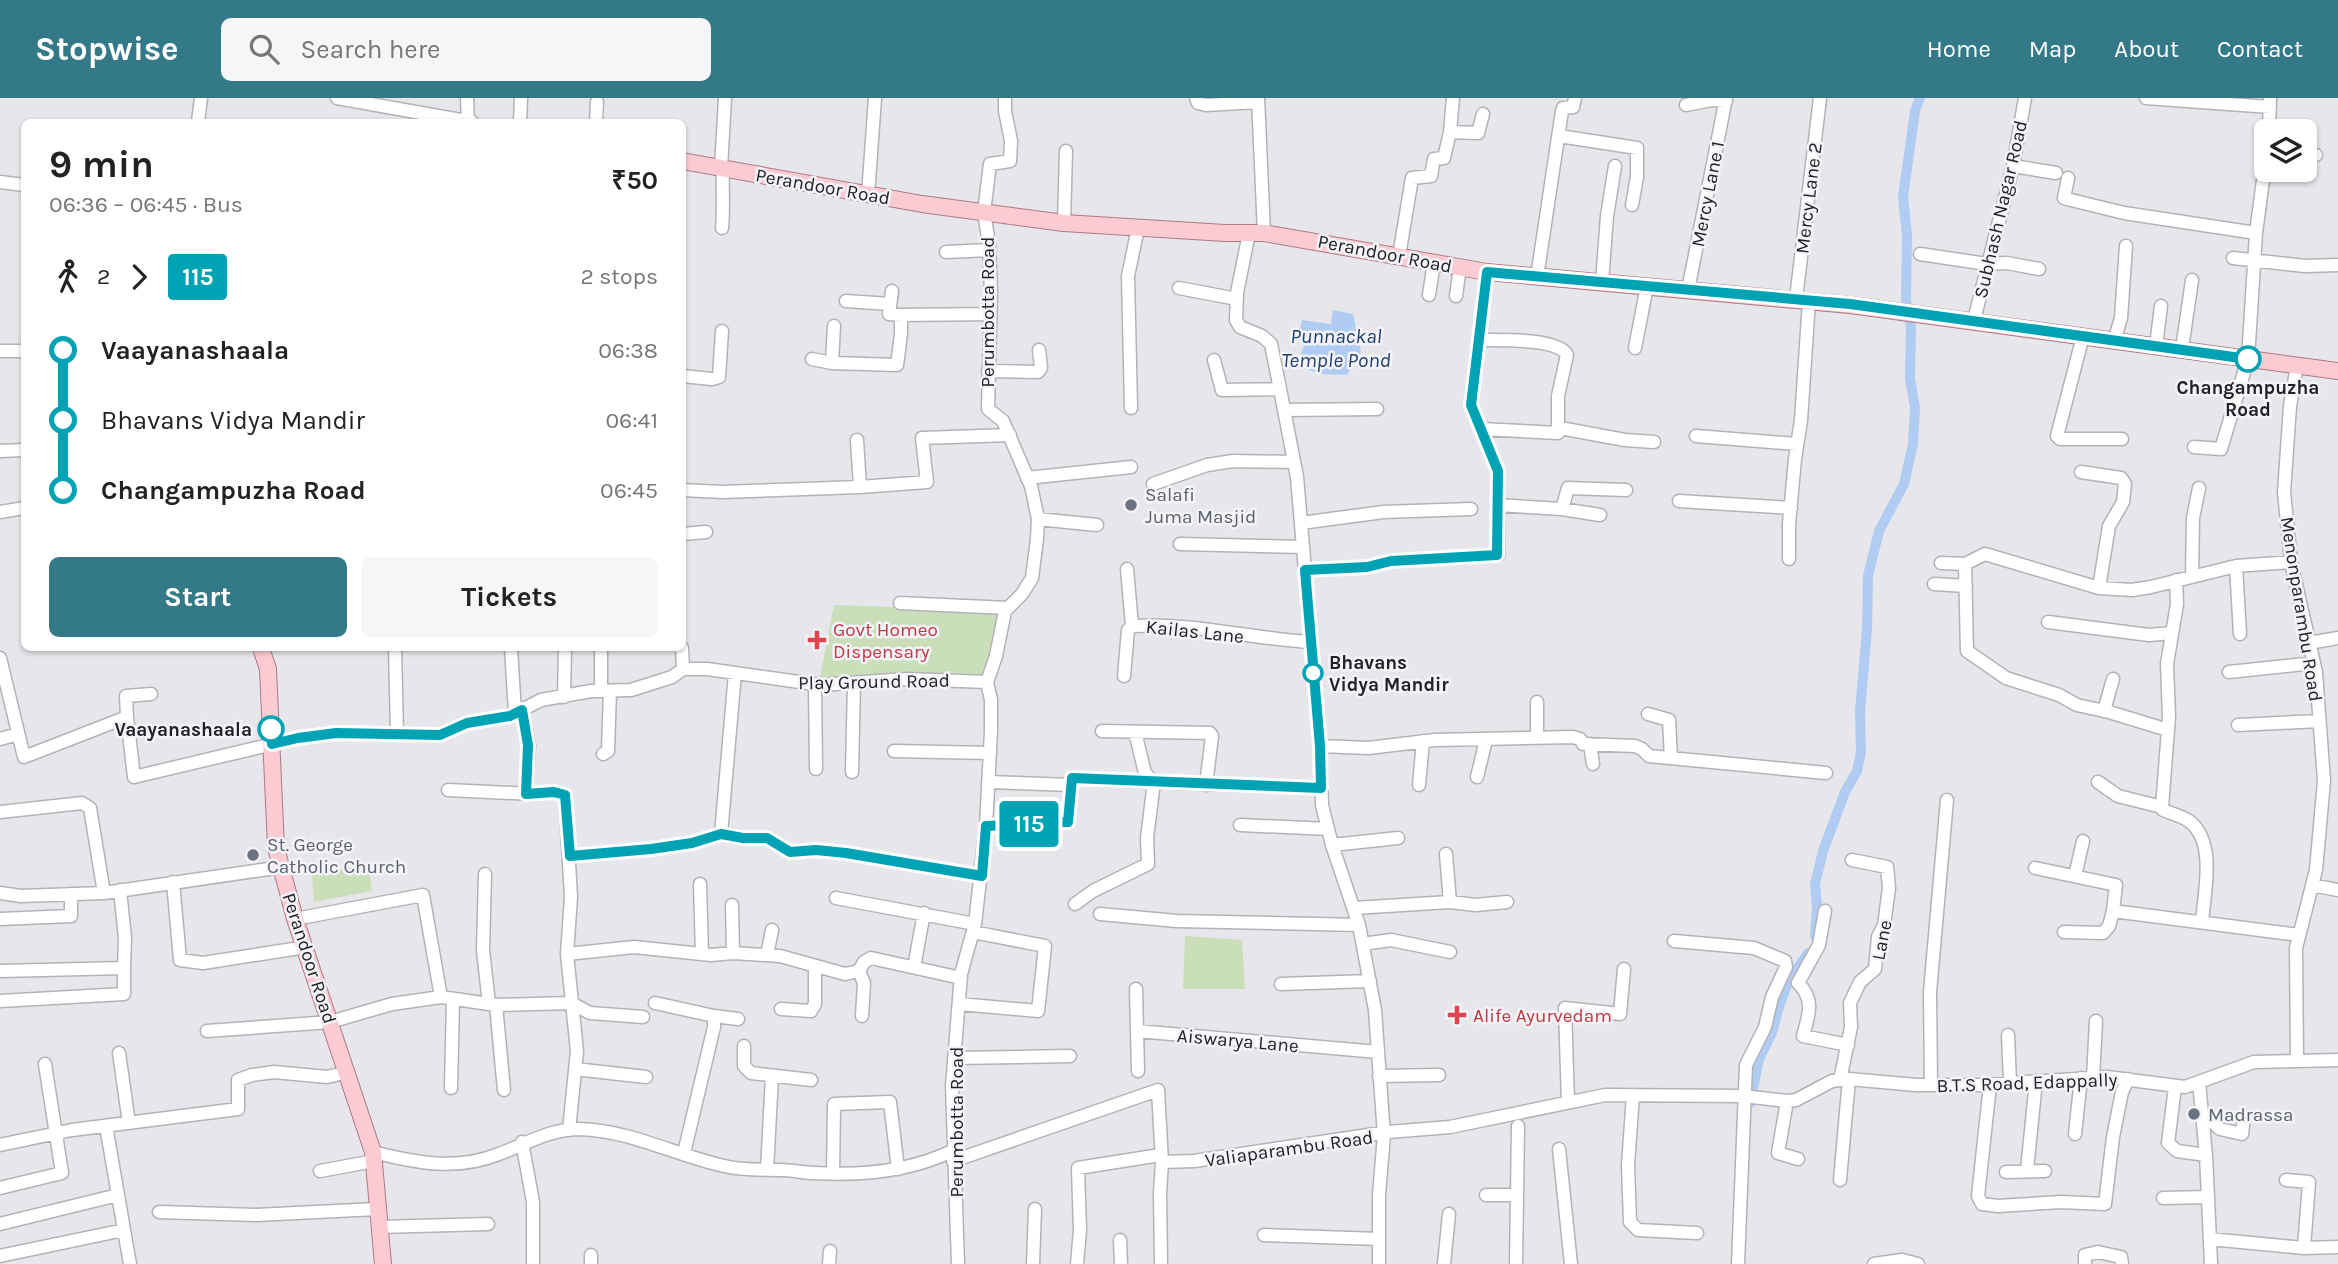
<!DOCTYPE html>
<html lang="en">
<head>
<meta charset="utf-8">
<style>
  body { margin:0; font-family:Karla,sans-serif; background:#f6f6f6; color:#222; height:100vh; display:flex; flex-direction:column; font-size:26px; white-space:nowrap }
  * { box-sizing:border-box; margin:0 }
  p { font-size:23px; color:#767676 }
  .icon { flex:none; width:38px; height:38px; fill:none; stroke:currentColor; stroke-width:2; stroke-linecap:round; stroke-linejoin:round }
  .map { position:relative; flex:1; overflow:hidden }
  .details { position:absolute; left:21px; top:21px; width:665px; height:532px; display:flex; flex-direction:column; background:#fff; border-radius:10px; box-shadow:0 2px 5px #0004 }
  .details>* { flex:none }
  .badge { padding:0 14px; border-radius:5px; font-size:24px; line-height:46px }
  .buttons { position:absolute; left:2254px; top:21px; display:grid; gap:14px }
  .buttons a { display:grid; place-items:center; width:63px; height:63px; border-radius:10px; background:#fff; box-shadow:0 2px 5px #0004; font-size:35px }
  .map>.badge { position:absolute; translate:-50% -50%; box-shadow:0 0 0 4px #fff }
  .legs { display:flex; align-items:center; gap:10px; height:77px; padding:0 28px; font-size:23px }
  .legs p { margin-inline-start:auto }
  .head { display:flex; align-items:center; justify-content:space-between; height:119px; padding:0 28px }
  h1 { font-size:38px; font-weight:700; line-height:52px }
  .action { display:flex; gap:14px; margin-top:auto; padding:14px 28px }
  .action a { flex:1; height:80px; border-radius:10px; background:#347987; color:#fff; font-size:28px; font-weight:700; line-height:80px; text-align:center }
  .action a+a { background:#f6f6f6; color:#222 }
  ul { padding:0 28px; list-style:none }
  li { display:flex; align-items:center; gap:24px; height:70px; font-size:26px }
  li i { display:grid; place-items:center; width:10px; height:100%; margin:0 9px; background:currentColor }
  li i::after { content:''; width:18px; height:18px; margin:-9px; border:5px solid; border-radius:50%; background:#fff }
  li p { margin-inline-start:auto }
  li:first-child i { background:linear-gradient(#0000 50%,currentColor 0) }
  li:last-child i { background:linear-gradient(currentColor 50%,#0000 0) }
  header { display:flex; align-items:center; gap:42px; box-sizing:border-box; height:98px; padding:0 35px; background:#347987; color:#fff }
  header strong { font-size:33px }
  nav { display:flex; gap:38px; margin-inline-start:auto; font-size:24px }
  .search { width:490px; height:63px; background:#f6f6f6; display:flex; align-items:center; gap:18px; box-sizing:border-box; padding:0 24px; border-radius:10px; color:#767676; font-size:26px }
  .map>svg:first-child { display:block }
</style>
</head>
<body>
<header>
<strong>Stopwise</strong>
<div class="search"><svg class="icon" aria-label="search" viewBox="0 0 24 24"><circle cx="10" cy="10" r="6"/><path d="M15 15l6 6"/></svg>Search here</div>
<nav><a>Home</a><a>Map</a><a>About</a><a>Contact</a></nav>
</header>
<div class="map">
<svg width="2338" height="1166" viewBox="0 0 2338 1166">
  <rect width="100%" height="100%" fill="#e6e6eb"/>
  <!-- green -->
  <path fill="#cbdeba" d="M834,507L999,513L984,579H820Z
    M368,766L372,793L314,804L312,777Z
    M1185,838L1242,842L1245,891H1183Z"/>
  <!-- water -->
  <path fill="#b0ccf3" d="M1333,212L1353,216L1361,254L1347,277L1321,276L1300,269V258L1305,245L1314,241L1299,238L1302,222L1331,226Z"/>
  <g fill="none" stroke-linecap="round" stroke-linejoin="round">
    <!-- canal -->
    <path stroke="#b0ccf3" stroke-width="10" d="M1815,838L1817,808L1815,786L1823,753L1845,694L1857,673L1861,654L1860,613L1867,532L1868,478L1879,433L1904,386L1913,346L1915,310L1910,281L1911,229L1906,202L1907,137L1903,99L1915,13L1920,0
      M1750,1005L1759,961L1772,935L1778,912L1788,884L1808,855"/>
    <!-- minor casing -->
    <g stroke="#b3b2b7" stroke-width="15">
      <path id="minor" d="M337,0L472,24
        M467,0L468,24
        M1196,0L1198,5L1206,7L1258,4
        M1258,0L1264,135
        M2146,0L2270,9
        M1686,7L1711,2L1726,3
        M198,24L201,0
        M520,24L521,0
        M596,24L597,4
        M2269,33L2270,0
        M1450,34L1478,35L1483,16
        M1559,38L1637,50V79L1632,107
        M2305,56L2316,57
        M2013,68L2056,75
        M721,70L725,0
        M2068,80L2064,100L2067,101L2124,115L2256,135
        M0,84L24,87
        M868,97L875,0
        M1064,125L1066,53
        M722,130C724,109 722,91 723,70
        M1249,135L1237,195L1236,222L1240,229L1262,238L1271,246L1280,291L1297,379L1320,648L1322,707L1332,747L1359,827L1375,912L1384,1037L1379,1097V1166
        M946,154L989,152
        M1920,156L1987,166L2007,165L2039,171
        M1399,158L1412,80L1431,78L1434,61L1444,60L1450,34L1453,0
        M2233,160L2305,168L2338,167
        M1537,179L1562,13L1563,10L1573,9L1575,0
        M1602,184L1607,118L1615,68
        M1179,190L1237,201
        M1688,192L1726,0
        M892,193L889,216L901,217
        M1429,197L1434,164
        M1456,198L1460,169
        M1796,201L1820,0
        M846,203L890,206
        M1974,222L2013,68L2025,0
        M2083,238L2057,338L2060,341H2122
        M1480,242C1498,242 1558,240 1567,257L1558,298V335L1481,331
        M2114,243L2121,220L2126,148
        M2156,248L2161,208
        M1635,250L1647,188
        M2182,251L2192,182
        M0,253H24
        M812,261L832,265L897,267L901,236V217L990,216
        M1214,262L1222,292L1280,291
        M832,265L834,228
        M988,273L1038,274L1041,270L1039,252
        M682,278L712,281L719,279L722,233
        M1131,310L1128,178L1138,130
        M1284,312L1377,311
        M1560,330L1625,342L1654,344
        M1696,338L1797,346
        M857,342L860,389L927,384L922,340L1010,337
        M2194,349L2221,351L2248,261L2256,135L2266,60
        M0,353L24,352
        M2081,374L2121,380L2125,386L2123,404L2109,428L2099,490
        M1027,380L1131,369
        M1153,386L1207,367L1233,363L1294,364
        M682,392L723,394L860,389
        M1679,403L1791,410
        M1497,407L1562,411L1600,417
        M1562,411L1568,390L1626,392
        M0,414L24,410
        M1038,421L1097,427
        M1301,425L1383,414L1471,411
        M682,436L706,434
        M1180,446L1303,449
        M1789,461V426L1795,361L1801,322L1809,203
        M1941,465L1965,466
        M2236,468L2240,536
        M1127,471L1132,528
        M1305,472L1367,469L1391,463L1498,457V373L1471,307L1487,174
        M2192,479L2193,420L2199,390
        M2176,482L2177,506L2167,566L2169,619L2162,709L2163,712C2172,716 2182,718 2189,723C2217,744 2204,795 2202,824
        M1934,486L1966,488
        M900,505L1008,510
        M2048,524L2149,537L2172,535
        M2309,545L2338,540
        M395,550L397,635
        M511,550L515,615
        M601,550V593
        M682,550L683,571
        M0,560L24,659L127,619L126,598L151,596
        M2229,574L2314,565
        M1124,578L1128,532L1132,528C1192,524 1252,541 1311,544
        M815,586L816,671
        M564,599L565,550
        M1537,604V640
        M522,612L529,647L526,696
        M2104,613L2113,581
        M1648,616L1669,622L1671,660
        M127,619L134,679L298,640L336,635L440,637L467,625L510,618L541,602L591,593L631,592L672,579L683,571H707L821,587L907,581L987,584
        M2238,627L2319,623
        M2168,632L2109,614L2077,607L2059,597L2006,580L1967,553L1965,466L1985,456L2099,490L2132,492L2151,489L2236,468L2291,464
        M1102,633L1210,635L1212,638L1206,687
        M1135,634L1145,675L1154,684
        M0,641L18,636
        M1590,646L1593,666
        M1320,648L1368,650L1435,642L1573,639L1580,641L1583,646L1635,648L1642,651L1649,658L1826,675
        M894,653L990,655
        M603,656L608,653L610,593
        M852,674L854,585
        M1477,679L1486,642
        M988,684L1071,687
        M2098,684L2118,698L2162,709
        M1419,687L1423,643
        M448,692L532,696L553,694L565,697L571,799L567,856L577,953L569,1032
        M0,714L82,705L90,710L104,795
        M1240,727L1328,731
        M986,728L1068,724L1072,680L1154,684
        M721,736L735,575
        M1332,747L1398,740
        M1446,756L1450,804
        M570,758L651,751L692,745L721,736L743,740H767L790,754L816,752L846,755L982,778
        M2035,770L2116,787L2113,813
        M485,776L483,852L489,906
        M2075,778L2083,743
        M173,784L180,862L203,865L306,849
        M700,786L702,856
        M2312,787L2338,792
        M0,795L21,798L104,795L282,769
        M836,800L975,826
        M1075,806L1093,793L1148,766L1147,740L1154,684L1321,690
        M732,807L733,855
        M1354,810L1450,804L1476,807L1507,804
        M1825,813L1819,847L1798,885C1815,902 1809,916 1803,938L1848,947
        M1100,816L1177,823L1359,827
        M0,821L71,818V796
        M295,821L423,797L441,899
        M2064,834L2103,835L2109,828L2113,813L2299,837
        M1674,843L1754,850L1785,863L1786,869L1772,899L1765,929L1746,967L1738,1166
        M1363,846L1391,842L1450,854
        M567,856L634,849L711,857L733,855L780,858L845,876L859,873L864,864L871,860L961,880
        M767,857L772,832
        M914,869L924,815
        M0,873L124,870L125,840L120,792
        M859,873L864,885L862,918
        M1281,886L1370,883
        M1136,891L1137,933
        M0,903L124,896V870
        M655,905L714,918V929L684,1055
        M959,906L1038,913L1045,848L973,834
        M496,907L504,992
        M781,911L811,913L815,906V869
        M714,918L738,921
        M207,933L330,924L392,906L441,899L496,907L571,905L590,915L643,919
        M2008,937L2010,985
        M744,948V968L751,975L811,982
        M119,955L129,1025
        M954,960L1070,958
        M2297,963L2296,850L2316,772L2324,683L2316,574L2291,464L2284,394L2290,308L2297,268
        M575,971L646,979
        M1138,973L1137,933L1378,954
        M1379,978L1439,977
        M2093,979L2096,923
        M1840,982L1851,929L1850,905L1860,884L1875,871L1878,839L1884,827L1889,790L1887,769L1852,762
        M2199,985L2206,1057L2211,1166
        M1931,987L1930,894L1947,702
        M1990,987L1978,1098L1982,1106L1998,1108L2061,1104L2105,1106L2113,1039L2122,994L2128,981
        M2175,989L2168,1045L2177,1053L2206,1057
        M451,990L453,902
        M1633,997L1628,1067L1630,1124L1638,1132L1697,1135
        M1787,1003L1778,1055L1798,1061
        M1568,1004L1565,910L1620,916L1624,871
        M2202,1019L2210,1022L2220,1031L2242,1036L2244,1018
        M106,1028L118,1097
        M2075,1036L2081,980
        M522,1044L533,1104V1166
        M0,1047L72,1032L238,1011V982L252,977L274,974L327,979L348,974
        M1559,1051L1571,1166
        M373,1054C416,1065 456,1073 499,1056C526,1046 549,1031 580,1031C633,1033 674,1057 724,1068C743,1073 763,1071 782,1072C793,1072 803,1075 814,1075C862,1078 910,1074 954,1052
        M953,1063L1158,992L1162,1064
        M767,1072L772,978
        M2027,1072L2036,983
        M320,1073L374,1063
        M2006,1074L2045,1073
        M833,1076L834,1006L890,1004L898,1071
        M1840,1082L1849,981
        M2286,1082L2309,1084L2304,1150
        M0,1090L62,1075L45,966
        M1486,1097H1517
        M2163,1100L2208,1099
        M159,1114L256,1117L377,1111
        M0,1126L118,1097L124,1132
        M379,1129L488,1126
        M1264,1137L1379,1141
        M2210,1141L2304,1150L2338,1149
        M1120,1142L1121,1166
        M0,1158L124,1132L130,1166
        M591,1166V1157
        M829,1166L830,1153
        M958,1166L952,988L961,876L975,826L986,728L991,633V602L987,584L996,558L1005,513L1022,496L1032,480L1037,441L1038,421L1031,388L1003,323L988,311L991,193L989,146L984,114L990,66L1010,63L1011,43L1005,13V0
        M1033,1166L1035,1111
        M1077,1166L1080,1132L1078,1070L1154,1058
        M1161,1166L1160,1095L1162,1064L1194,1063L1388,1034L1450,1029L1605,997L1743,998L1787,1003L1796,1002L1832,983L1849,981L1916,987H1979L2107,979L2185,989L2254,964L2338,962
        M1444,1166L1449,1116
        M1516,1166L1518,1028
        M1874,1166L1902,1162L1918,1166
        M2085,1166V1157L2098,1154L2121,1159L2122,1166"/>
    </g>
    <!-- major casing -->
    <g stroke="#ae7a84" stroke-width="18">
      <path id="major" d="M682,63L922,106L1064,125L1225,135H1264L1487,174L1850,207L2338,273
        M261,550L268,571L276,750L295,821L373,1054L383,1166"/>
    </g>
    <!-- minor -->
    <use href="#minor" stroke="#fff" stroke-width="12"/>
    <!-- major -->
    <use href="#major" stroke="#fbcbd4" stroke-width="16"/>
  </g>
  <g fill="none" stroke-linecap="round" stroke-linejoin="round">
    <!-- line-1 casing -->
    <g stroke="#fff" stroke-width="16">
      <path id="line-1" d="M271,631L272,646L298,640L336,635L440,637L467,625L510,618L522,612L528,647L526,696L554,694L565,697L570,758L651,751L692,745L721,736L743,740H767L790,754L816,752L846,755L982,778L986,728L1068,724L1072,680L1321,690L1320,648L1305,472L1367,469L1391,463L1497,457L1498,373L1471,307L1487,174L1850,206L2248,261"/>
    </g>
    <!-- line-1 -->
    <use href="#line-1" stroke="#00a3b4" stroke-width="10"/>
  </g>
  <!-- markers -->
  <g fill="#fff" stroke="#00a3b4" stroke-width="3.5">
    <circle cx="2248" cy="261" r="12"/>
    <circle cx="1313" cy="575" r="9"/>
    <circle cx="271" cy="631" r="12"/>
  </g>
  <g fill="#6b7280" stroke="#f3f3f8" stroke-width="2.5">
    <circle cx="1131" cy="407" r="7"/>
    <circle cx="253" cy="757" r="7"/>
    <circle cx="2194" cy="1016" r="7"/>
  </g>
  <g fill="#e0444e" stroke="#f3f3f8" stroke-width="2.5">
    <path d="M813.5 531.5h7v7h7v7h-7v7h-7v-7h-7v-7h7z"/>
    <path d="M1453.5 906.5h7v7h7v7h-7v7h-7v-7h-7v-7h7z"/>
  </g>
  <g text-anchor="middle" stroke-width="5" stroke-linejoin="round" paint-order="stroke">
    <!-- street labels -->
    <g font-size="19" fill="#222224" stroke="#f3f3f8">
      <text transform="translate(823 88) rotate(10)" y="7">Perandoor Road</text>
      <text transform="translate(1707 96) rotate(-79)" y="7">Mercy Lane 1</text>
      <text transform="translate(1808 100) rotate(-83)" y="7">Mercy Lane 2</text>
      <text transform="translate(2000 111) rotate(-77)" y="7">Subhash Nagar Road</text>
      <text transform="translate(1385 155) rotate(11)" y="7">Perandoor Road</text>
      <text transform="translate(987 214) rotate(-90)" y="7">Perumbotta Road</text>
      <text transform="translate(2302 511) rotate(81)" y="7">Menonparambu Road</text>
      <text transform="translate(1195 533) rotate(6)" y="7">Kailas Lane</text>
      <text transform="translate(874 583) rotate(-1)" y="7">Play Ground Road</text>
      <text transform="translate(1881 842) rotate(-79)" y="7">Lane</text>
      <text transform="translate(310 860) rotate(72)" y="7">Perandoor Road</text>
      <text transform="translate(1238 942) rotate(5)" y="7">Aiswarya Lane</text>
      <text transform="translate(2027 984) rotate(-2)" y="7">B.T.S Road, Edappally</text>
      <text transform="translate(956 1024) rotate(-90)" y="7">Perumbotta Road</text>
      <text transform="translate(1289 1050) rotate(-8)" y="7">Valiaparambu Road</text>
    </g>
    <!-- stop labels -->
    <g font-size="19" font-weight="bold" fill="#222224" stroke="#f3f3f8">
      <text x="2248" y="296">Changampuzha<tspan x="2248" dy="22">Road</tspan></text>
      <text x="1329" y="571" text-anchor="start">Bhavans<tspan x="1329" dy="22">Vidya Mandir</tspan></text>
      <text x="252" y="638" text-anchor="end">Vaayanashaala</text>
    </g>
    <!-- worship labels -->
    <g font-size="19" fill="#5b616d" stroke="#f3f3f8" text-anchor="start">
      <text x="1145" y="403">Salafi<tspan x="1145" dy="22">Juma Masjid</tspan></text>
      <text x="267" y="753">St. George<tspan x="267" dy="22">Catholic Church</tspan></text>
      <text x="2208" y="1023">Madrassa</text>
    </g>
    <!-- health labels -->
    <g font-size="19" fill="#be3a42" stroke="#f3f3f8" text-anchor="start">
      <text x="833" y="538">Govt Homeo<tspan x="833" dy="22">Dispensary</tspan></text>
      <text x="1473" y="924">Alife Ayurvedam</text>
    </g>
    <!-- water labels -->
    <g font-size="21" font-style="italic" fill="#1e4171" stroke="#f3f3f8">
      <text x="1336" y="245">Punnackal<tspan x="1336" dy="24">Temple Pond</tspan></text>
    </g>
  </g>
</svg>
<div class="buttons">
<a><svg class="icon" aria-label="layers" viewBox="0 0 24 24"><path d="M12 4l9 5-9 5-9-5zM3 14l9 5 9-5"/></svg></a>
</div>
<b class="badge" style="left:1029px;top:726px;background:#00a3b4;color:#fff">115</b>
<section class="details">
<div class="head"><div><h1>9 min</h1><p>06:36 – 06:45 · Bus</p></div><b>₹50</b></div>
<div class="legs"><svg class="icon" aria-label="walk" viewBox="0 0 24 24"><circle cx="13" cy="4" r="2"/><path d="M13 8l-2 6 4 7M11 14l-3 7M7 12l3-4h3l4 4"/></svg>2<svg class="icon" aria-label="forward" viewBox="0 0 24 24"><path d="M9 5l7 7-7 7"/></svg><b class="badge" style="background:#00a3b4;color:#fff">115</b><p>2 stops</p></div>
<ul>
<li><i style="color:#00a3b4"></i><b>Vaayanashaala</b><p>06:38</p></li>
<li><i style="color:#00a3b4"></i><span>Bhavans Vidya Mandir</span><p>06:41</p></li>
<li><i style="color:#00a3b4"></i><b>Changampuzha Road</b><p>06:45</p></li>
</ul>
<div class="action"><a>Start</a><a>Tickets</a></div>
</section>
</div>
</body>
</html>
